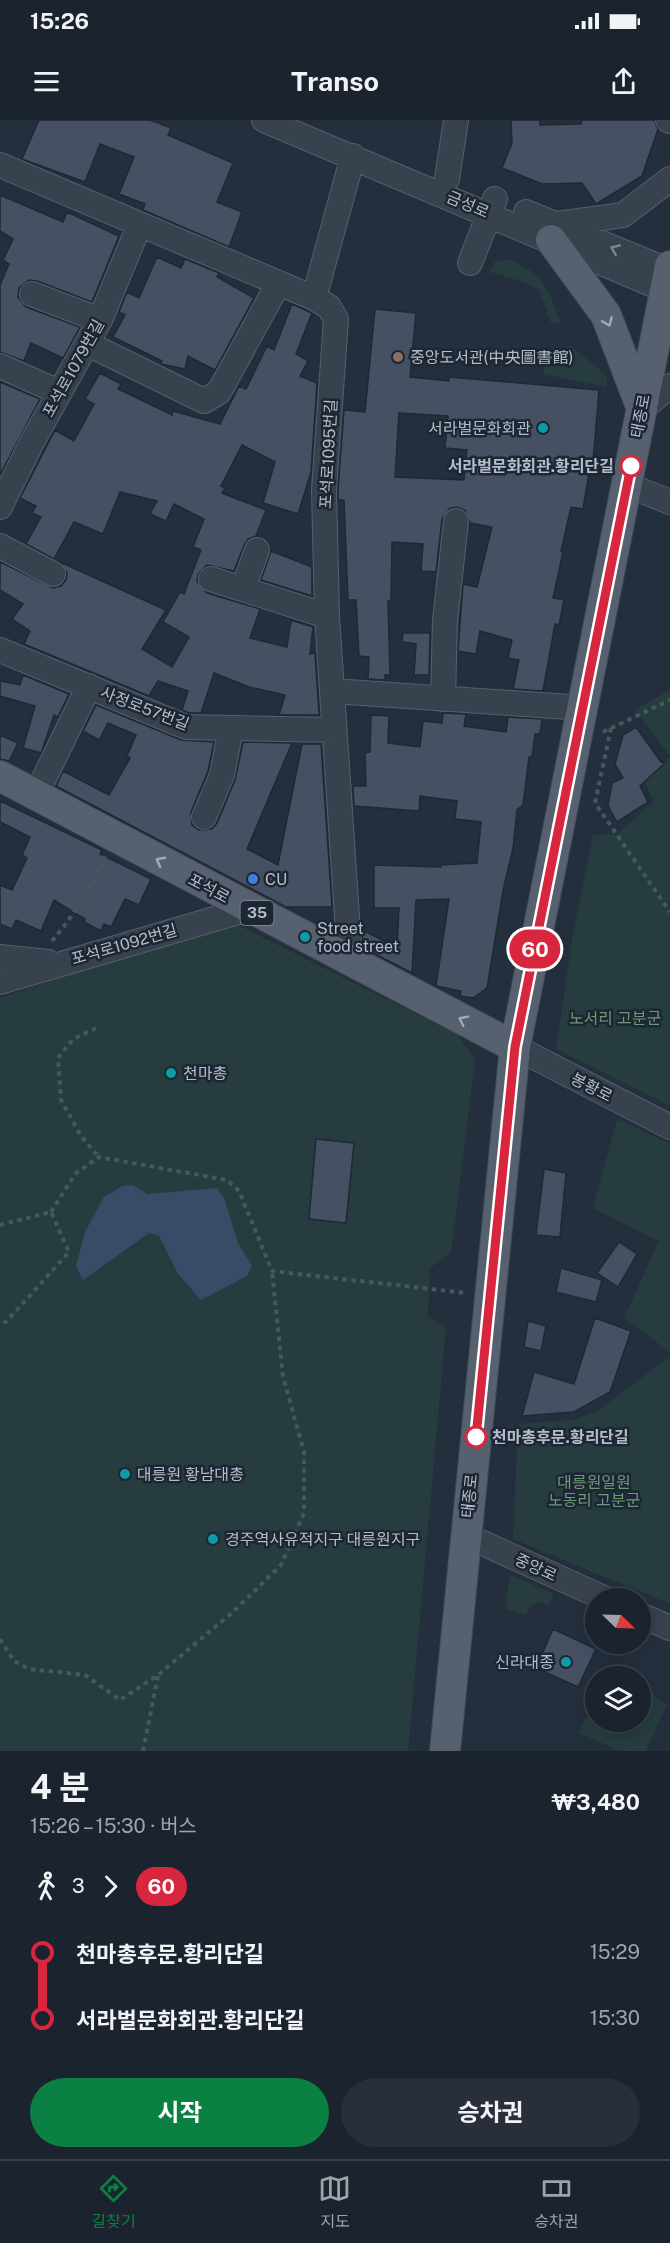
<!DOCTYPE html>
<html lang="ko">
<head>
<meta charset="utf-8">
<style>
  body { margin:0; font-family:"Public Sans","Noto Sans KR",sans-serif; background:#282f3a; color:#f1f3f6; height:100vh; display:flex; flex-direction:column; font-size:22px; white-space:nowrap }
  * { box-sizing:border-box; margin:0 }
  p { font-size:20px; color:#a0a4aa }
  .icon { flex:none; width:33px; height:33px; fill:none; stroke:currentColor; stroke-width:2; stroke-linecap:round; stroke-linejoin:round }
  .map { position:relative; height:1631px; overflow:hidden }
  .details { display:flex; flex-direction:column; background:#1b232e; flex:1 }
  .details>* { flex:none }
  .badge { padding:0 12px; border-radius:20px; font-size:21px; line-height:39px }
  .needle { width:39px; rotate:113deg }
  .controls { position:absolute; left:585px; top:1468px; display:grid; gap:12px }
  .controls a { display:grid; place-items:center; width:66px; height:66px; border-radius:50%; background:#1b232e; box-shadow:0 3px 15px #0003,0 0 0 2px #39404a; font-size:30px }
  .map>.badge { position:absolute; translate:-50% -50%; box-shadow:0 0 0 3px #fff }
  .legs { display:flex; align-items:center; gap:9px; height:66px; padding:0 30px; font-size:20px }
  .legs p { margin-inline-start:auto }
  .head { display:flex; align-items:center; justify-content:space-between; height:102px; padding:0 30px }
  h1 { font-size:33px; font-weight:700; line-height:45px }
  .action { display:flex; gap:12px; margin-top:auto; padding:12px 30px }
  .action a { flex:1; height:69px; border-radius:36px; background:#0b8043; color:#fff; font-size:24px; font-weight:700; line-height:69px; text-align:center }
  .action a+a { background:#282f3a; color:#f1f3f6 }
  ul { padding:0 30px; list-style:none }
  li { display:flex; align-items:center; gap:21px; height:66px; font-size:22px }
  li i { display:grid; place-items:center; width:9px; height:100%; margin:0 8px; background:currentColor }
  li i::after { content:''; width:15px; height:15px; margin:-8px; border:4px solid; border-radius:50%; background:#1b232e }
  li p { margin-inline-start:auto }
  li:first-child i { background:linear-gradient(#0000 50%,currentColor 0) }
  li:last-child i { background:linear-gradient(currentColor 50%,#0000 0) }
  .status { display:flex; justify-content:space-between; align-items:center; height:42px; padding:0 30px; background:#1b232e; direction:ltr }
  .status svg { height:16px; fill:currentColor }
  header { display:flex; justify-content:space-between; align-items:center; height:78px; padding:0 30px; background:#1b232e; font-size:27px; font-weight:700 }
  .tabs { display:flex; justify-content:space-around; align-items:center; height:84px; border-top:2px solid #39404a; background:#1b232e; font-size:16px; color:#a0a4aa }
  .tabs a { display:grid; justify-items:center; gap:3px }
  .tabs .active { color:#0b8043 }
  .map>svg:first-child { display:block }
</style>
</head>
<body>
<div class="status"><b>15:26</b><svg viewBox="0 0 49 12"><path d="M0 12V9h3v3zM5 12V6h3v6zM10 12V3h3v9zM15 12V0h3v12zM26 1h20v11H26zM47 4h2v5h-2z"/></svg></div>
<header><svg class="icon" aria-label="menu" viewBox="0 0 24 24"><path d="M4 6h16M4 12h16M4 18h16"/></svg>Transo<svg class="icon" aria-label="share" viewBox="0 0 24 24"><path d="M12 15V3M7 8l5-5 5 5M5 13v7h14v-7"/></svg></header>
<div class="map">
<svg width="670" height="1631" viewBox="0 0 670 1631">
  <rect width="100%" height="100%" fill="#242f3e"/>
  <!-- green -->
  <path fill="#263c3f" d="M508,139C546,156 546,165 561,203H551L539,170L518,160L490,152L494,142Z
    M571,226L607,256L606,267L543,254L547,231Z
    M670,570V986L556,929L573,814L593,715L616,714L654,682L645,663L670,636L635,590Z
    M230,801L458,915L475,940L451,1133L430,1148L428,1197L446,1208L408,1631H0V878Z
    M617,999L670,1024V1232L624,1198L659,1121L593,1088Z
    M670,1237V1484L513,1419L518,1304L572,1300L594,1293Z
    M510,1455L554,1474L548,1485L538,1482L529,1487L526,1495L505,1488Z
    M641,1560C652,1566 651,1577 667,1584L646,1631H620L579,1613L586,1597L596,1602H640Z"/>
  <!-- water -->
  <path fill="#394c67" d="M133,1065L147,1074L217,1068L224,1078L238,1123L252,1146L247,1156L201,1180L178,1154L159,1116L149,1113L83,1160L76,1146L85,1112L104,1077L122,1066Z"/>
  <!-- building -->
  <path fill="#455162" stroke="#1f2835" stroke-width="1.5" fill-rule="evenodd" d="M39,0H150L171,8L168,15L233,43L217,82L242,92L229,127L143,90L145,84L119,74L134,37L100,24L85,62L22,39Z
    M511,0H540V5L581,4L582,0H654L658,9L642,56L596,84L582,63L542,64L502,48L512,23Z
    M0,75L63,102L67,92L119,116L92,182L37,161L29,160L19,168L18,177L26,187L80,207L63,238L31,223L24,241L0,232V165L9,144L3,140L13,119L0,111Z
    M157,137L181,148L185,139L219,153L217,157L254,178L215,250L188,236L185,249L161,244L162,241L113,217L125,195L119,192L127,172L139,178Z
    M292,184L312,193L296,234L308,241L300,256L317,263L311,352L298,394L263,383L275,342L242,325L221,366L225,368L222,373L266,390L256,416L248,419L244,425L234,451L207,445L198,454L197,461L207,473L260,489L250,518L287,527L291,500L313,507L310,534L315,533L319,595H279L285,575L249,567L214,553L201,593H189L182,590L188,571L158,561L149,576L24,524L30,511L12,499L23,484L0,470V442L53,468L61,466L66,460L67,453L60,442L166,490L142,529L172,547L189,517L163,502L180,472L184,474L201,430L193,427L204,399L174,384L166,401L150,394L157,381L120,372L103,414L74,402L54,439L26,424L41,397L32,393L36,386L20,378L55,310L74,321L94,284L85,279L100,253L121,264L118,269L172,295L173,291L220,304L239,266L246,269L267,226L274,230Z
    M375,189L416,193L410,257L449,261V257L599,270L593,341H591L583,389L571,387L561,431L563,432L553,478L564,480L559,505L555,504L543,571L513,569L519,540L508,538L512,520L480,511L476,534L458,531L463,464L477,467L492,407L470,403L465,390L457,387L450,388L442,399L436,452L421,451L423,424L392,422L391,481H388L390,555H385V560L368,559L369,537L359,536L356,480H348L344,380H338V370L344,290L365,292ZM399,293L448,296L445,328L467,330L464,360L395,357Z
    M0,262L40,279L0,355Z
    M271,431L312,447V476L261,460Z
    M403,513H430L429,555H414L416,524L402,522Z
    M23,555L69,574L58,597L54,595L41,633L23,628L35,586L0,576V561L20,565Z
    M96,585L181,620L214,622L208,651L191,692L192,705L199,710L212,709L217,703L235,660L243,622L292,623L247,729L278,745L302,624H321L332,787H286L56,666L63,651L109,675L130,638L127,636L136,615L108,603L99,620L83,611Z
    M443,593L466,594L464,606L506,612L508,597L542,599L540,614H535L532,637H529L523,685L517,690L513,728L503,771L487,868L473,878L460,876L461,871L436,866L449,779L416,780L412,853L363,828L362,810L397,827L399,788H374V745L441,747V745L477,743L481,702L455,699L457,681L420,676L419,691L354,686L353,666H366L365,633L370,632L371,595L389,596L388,623L420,627L423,601L442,603Z
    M636,607L661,642L665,643L640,666L648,682L617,702L608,686L612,663L623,658L615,644L623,615Z
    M0,615L18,623L9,641L0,639Z
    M0,681L102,730L100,734L151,759L139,785L125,779L111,807L104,804L101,811L84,802L85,799L54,780L41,811L16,800L12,809L0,804V765L12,770L27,738L22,735L30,717L0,702Z
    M316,1019L354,1023L346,1103L309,1099Z
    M544,1049L566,1053L560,1117L536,1115Z
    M619,1122L637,1134L618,1167L597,1153Z
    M561,1148L602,1160L596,1182L556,1172Z
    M595,1198L631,1211L610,1272L574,1292L522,1296L534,1252L574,1264Z
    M528,1201L546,1206L541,1231L524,1227Z
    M553,1509L596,1529L578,1567L536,1548Z"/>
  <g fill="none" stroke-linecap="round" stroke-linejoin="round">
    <!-- minor casing -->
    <g stroke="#565f6c" stroke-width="26">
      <path id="minor" d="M264,0L670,172
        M668,0L670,1
        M0,45L314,178L329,187L336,199L324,370L327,496L350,842
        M447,59L456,0
        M526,92L670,151
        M557,104L623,95L670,59
        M470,143L495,79
        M32,174L100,200
        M314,178L353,36
        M88,224L204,281L219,272L278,164
        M0,246L59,272
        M642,289L670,266
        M627,365L670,382
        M0,387L32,322L100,200L139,106
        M0,426L53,454
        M211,459L327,496
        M243,469L257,430
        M0,530L186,607L333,610
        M332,571L584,588
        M443,579L445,501L456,401
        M36,675L89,566
        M204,697L222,655L231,608
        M0,837L48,842
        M0,862L248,789
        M515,927L670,1007
        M465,1415L606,1479
        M640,1495L670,1508"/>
    </g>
    <!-- major casing -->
    <g stroke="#414a57" stroke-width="32">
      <path id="major" d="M551,120L606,195L642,289
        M0,656L515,927
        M445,1631L515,927L670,146"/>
    </g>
    <!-- path -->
    <path stroke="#44595c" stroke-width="4" stroke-dasharray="4.5 4.5" stroke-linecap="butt" d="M611,608L595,683L670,792
      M603,612L670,580
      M52,821C74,795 91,768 105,736
      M96,908L73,919L58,938L61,980L81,1016L99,1037
      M51,1092L75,1054L99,1037L227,1060L239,1071L272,1151L466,1173
      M0,1105L51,1092L69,1132L6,1202L0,1200
      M0,1519L14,1541L29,1549L85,1555L120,1580L158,1555L233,1492L281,1445L304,1393V1332L283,1257L272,1151
      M143,1631L158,1556"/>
    <!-- minor -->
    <use href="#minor" stroke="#38414e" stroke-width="24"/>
    <!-- major -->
    <use href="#major" stroke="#56606e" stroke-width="30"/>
  </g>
  <!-- one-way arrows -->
  <defs><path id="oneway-chevron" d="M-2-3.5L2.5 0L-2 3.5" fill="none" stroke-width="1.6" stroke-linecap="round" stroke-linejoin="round" transform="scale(1.5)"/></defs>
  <use stroke="#7c8592" href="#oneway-chevron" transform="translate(615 129) rotate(-157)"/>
  <g stroke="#a1aab7">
    <use href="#oneway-chevron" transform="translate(608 202) rotate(67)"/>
    <use href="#oneway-chevron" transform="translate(160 741) rotate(-152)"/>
    <use href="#oneway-chevron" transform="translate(463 900) rotate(-153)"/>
  </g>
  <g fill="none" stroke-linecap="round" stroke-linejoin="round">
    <!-- line-1 casing -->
    <g stroke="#fff" stroke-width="14">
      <path id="line-1" d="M476,1317L515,927L631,346"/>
    </g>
    <!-- line-1 -->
    <use href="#line-1" stroke="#d7263d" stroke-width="9"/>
  </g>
  <!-- markers -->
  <circle fill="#8d6e63" stroke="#1d2633" stroke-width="2" cx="398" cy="237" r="6"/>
  <g fill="#0f9aa8" stroke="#1d2633" stroke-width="2">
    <circle cx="543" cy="308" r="6"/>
    <circle cx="305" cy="817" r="6"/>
    <circle cx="171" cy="953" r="6"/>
    <circle cx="125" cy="1354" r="6"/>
    <circle cx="213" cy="1419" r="6"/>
    <circle cx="566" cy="1542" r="6"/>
  </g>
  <g fill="#fff" stroke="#d7263d" stroke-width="3">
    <circle cx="631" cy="346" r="10"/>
    <circle cx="476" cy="1317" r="10"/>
  </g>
  <circle fill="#3f7fe0" stroke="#1d2633" stroke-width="2" cx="253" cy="759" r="6"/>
  <g text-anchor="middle" stroke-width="5" stroke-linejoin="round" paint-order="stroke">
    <!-- shield labels -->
    <rect fill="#1d2633" stroke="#878f9c" stroke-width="1.5" x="240.5" y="781" width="33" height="24" rx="4.5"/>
    <g font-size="15" font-weight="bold" fill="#b4bcc9">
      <text x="257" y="798">35</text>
    </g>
    <!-- street labels -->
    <g font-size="16" fill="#b4bcc9" stroke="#1d2633">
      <text transform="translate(468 84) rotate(23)" y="6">금성로</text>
      <text transform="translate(73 248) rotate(-61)" y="6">포석로1079번길</text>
      <text transform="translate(640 296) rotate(-79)" y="6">태종로</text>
      <text transform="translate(328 334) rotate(-87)" y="6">포석로1095번길</text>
      <text transform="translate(145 588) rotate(21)" y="6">사정로57번길</text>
      <text transform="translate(209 768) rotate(28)" y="6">포석로</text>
      <text transform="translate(124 824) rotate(-16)" y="6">포석로1092번길</text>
      <text transform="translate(592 967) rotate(27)" y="6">봉황로</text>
      <text transform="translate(469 1376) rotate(-84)" y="6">태종로</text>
      <text transform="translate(536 1447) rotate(24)" y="6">중앙로</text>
    </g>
    <!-- poi labels -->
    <g font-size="16" fill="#b4bcc9" stroke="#1d2633" text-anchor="start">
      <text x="410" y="243">중앙도서관(中央圖書館)</text>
      <text x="531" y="314" text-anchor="end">서라벌문화회관</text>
      <text x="265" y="765">CU</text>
      <text x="317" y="814">Street<tspan x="317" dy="18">food street</tspan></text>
      <text x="183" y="959">천마총</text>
      <text x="137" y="1360">대릉원 황남대총</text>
      <text x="225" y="1425">경주역사유적지구 대릉원지구</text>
      <text x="554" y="1548" text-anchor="end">신라대종</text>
    </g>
    <!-- stop labels -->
    <g font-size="16" font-weight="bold" fill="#b4bcc9" stroke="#1d2633" text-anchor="end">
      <text x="614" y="352">서라벌문화회관.황리단길</text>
      <text x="492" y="1323" text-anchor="start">천마총후문.황리단길</text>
    </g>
    <!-- park labels -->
    <g font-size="16" fill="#6b9a76" stroke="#1d2633">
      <text x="615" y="904">노서리 고분군</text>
      <text x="594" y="1368">대릉원일원<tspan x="594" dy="18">노동리 고분군</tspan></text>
    </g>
  </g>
</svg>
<div class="controls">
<a><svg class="needle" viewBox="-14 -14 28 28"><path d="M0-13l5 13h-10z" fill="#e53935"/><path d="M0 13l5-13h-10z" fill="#a0a4aa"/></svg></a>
<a><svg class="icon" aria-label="layers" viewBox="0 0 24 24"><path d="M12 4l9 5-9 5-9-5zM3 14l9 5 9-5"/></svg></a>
</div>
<b class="badge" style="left:535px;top:829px;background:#d7263d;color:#fff">60</b>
</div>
<section class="details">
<div class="head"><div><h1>4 분</h1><p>15:26 – 15:30 · 버스</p></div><b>₩3,480</b></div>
<div class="legs"><svg class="icon" aria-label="walk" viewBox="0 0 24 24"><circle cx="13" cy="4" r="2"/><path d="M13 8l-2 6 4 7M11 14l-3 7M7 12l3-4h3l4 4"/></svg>3<svg class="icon" aria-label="forward" viewBox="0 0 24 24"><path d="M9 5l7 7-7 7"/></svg><b class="badge" style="background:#d7263d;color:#fff">60</b></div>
<ul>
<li><i style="color:#d7263d"></i><b>천마총후문.황리단길</b><p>15:29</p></li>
<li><i style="color:#d7263d"></i><b>서라벌문화회관.황리단길</b><p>15:30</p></li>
</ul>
<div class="action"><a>시작</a><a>승차권</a></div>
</section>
<nav class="tabs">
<a class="active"><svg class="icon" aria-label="directions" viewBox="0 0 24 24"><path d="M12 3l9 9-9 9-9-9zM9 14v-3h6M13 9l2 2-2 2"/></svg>길찾기</a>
<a><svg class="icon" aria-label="map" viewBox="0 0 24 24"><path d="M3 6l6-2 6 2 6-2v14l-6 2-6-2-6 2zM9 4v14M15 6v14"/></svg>지도</a>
<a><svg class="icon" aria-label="tickets" viewBox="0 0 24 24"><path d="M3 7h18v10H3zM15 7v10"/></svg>승차권</a>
</nav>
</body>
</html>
